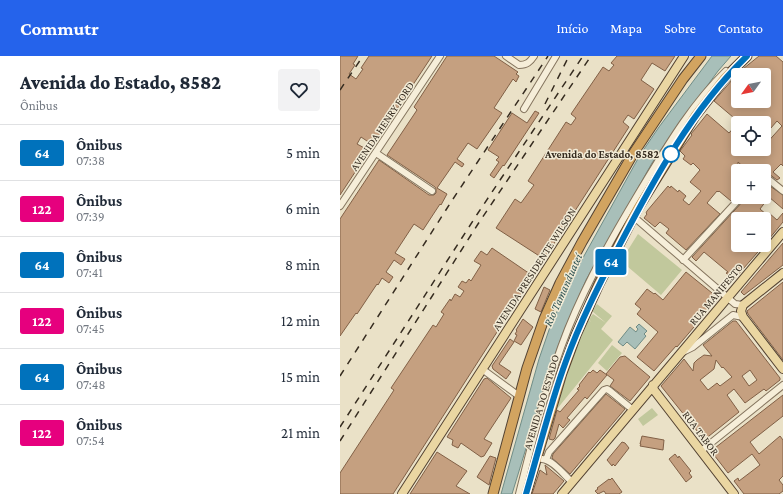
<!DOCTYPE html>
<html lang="pt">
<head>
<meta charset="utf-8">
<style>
  body { margin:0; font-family:"Crimson Pro",serif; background:#f2f2f3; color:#1f2937; height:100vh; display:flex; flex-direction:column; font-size:15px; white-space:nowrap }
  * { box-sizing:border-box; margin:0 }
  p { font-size:13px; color:#747a83 }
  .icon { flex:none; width:22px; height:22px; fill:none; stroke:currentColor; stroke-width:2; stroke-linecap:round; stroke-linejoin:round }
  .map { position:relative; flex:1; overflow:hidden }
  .side { display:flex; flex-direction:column; background:#fff; width:340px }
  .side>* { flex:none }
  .badge { padding:0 8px; border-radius:3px; font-size:14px; line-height:26px }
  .needle { width:26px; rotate:237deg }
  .tools { position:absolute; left:391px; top:12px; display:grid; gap:8px }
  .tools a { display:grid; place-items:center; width:40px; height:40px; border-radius:4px; background:#fff; box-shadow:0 2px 10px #0003; font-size:20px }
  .map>.badge { position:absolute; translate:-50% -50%; box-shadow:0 0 0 2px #fff }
  .round { display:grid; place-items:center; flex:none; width:42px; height:42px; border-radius:4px; background:#f2f2f3 }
  .overview { display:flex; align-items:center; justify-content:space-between; height:68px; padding:0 20px }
  h1 { font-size:19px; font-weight:800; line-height:30px }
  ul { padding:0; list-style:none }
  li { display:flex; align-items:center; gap:12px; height:56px; padding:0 20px; border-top:1px solid #e0e1e3 }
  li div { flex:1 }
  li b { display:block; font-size:15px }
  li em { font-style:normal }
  li .badge { min-width:44px; font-weight:700; text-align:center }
  header { display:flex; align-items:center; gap:24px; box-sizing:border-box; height:56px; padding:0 20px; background:#2563eb; color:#fff }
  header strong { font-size:19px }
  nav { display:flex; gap:22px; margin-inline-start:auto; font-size:14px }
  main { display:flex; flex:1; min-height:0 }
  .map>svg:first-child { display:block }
</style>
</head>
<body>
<header>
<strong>Commutr</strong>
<nav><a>Início</a><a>Mapa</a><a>Sobre</a><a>Contato</a></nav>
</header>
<main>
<section class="side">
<div class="overview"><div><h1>Avenida do Estado, 8582</h1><p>Ônibus</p></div><a class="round"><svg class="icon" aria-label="heart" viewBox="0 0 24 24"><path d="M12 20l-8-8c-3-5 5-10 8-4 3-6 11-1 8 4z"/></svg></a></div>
<ul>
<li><span class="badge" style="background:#0072bc;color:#fff">64</span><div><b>Ônibus</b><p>07:38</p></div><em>5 min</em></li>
<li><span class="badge" style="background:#e6007e;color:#fff">122</span><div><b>Ônibus</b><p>07:39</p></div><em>6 min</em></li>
<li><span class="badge" style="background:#0072bc;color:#fff">64</span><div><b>Ônibus</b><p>07:41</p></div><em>8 min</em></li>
<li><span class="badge" style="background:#e6007e;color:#fff">122</span><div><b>Ônibus</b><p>07:45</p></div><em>12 min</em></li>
<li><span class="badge" style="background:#0072bc;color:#fff">64</span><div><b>Ônibus</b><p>07:48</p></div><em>15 min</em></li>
<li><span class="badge" style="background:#e6007e;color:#fff">122</span><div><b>Ônibus</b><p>07:54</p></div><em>21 min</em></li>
</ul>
</section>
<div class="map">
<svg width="443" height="438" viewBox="0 0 443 438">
  <rect width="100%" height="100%" fill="#eae1c7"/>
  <!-- green -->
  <path fill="#c1c89c" d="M298,178L342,214L321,239L281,205Z
    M257,248L272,260L266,267L252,255Z
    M253,258L266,267L261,273L273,284L217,353L216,352L246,264L247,262L251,266L249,263Z
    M272,289L282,297L267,315L258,307Z
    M312,352L318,359L303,370L298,363Z"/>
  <!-- water -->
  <path fill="#a8bfb9" stroke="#6f8c86" d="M372,0H391L378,15L331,79L312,107L246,224L223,277L212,307L172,438H161L199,303L210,271L234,218L300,99L319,71Z
    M299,268L307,275L304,278L306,280L295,293L287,286L283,290L278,286L290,271L296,276L298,273L296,271Z"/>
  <!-- building -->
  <path fill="#c5a080" stroke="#816046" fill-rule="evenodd" d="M0,0H18L13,8L15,9L9,18L16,23L23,13L21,12L29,0H92L33,89L21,81L17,88L28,94L27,98L0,139Z
    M107,0H154L178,16L176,18L179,20L176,26L173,23L154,52L162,57L137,93L128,87L117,103L124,108L122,111L115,106L97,132L107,138L101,149L100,148L83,174L74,168L55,197L65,203L61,209L54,204L46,216L53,221L49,227L42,222L38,229L37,228L17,258L16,257L0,280V163L39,104L89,139H94L96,137V133L95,131L47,99L77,54L74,51Z
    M277,0H335L325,15L312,7L301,24L314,33L294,63L288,59L283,66L289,71L204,203L156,172L175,143L181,147L194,129L188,125L226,66L231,69L236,62L231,58L263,11L269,15L274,9L271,7Z
    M419,0H436L443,6V110L441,108L433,116L440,122L437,124L429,118H424V115H408L398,106V138L391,145L379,135L378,136L377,135L367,147L380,158L346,194L326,177L329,173L320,166L315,171L304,162L307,158L306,157L307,155L328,130L330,132L331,130L338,136L339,134L346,140L343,144L349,149L361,135L350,126L360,114L353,107L351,109L343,103L345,100L340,95L352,79L351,78L367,58L389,77L398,67V93H419L420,95L424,93V90L442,70L437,65L424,80V67H400L374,45L398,17ZM398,19H424V45H398Z
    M195,55L199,57L164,110L163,109L154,122L150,119L159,106L156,104L159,101L148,94L172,57L187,67Z
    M424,126L443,139V153L429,141L420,153L427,159L429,157L437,164L443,157V166L424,189V163H398V189H424L389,229L386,227L391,221L386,217L388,216L364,196L356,205L352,201L404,144L405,141H424Z
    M443,187V209L404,239L401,236Z
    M152,192L193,220L53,438H0V417L54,334L51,332L93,269L96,271L104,258L101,256L110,243L111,245L115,238L120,241L124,235L118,231L122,225L126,227L129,223L131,225L141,209L134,205L141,195L147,199Z
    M346,216L377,241V244L337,291L336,290L314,315L297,301L318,276L297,258L301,253L295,248L307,233L314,238L315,237L323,244Z
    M443,226V304L408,258L407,255Z
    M204,231L210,234L201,256L195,253Z
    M183,263L193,271L181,289L174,285L177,279L175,278L177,275L176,274Z
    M393,265H396L440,322V324L426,335L424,333L405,347L394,333L387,339L399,356L364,384L361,383L356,376L357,375L321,330L344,303L353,315L354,307L357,304L364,299L372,300L363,289ZM376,304L382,312L383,311L392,321L380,330L377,327L368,334L360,324L374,313ZM410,314L417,324L409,330L402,320Z
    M170,283L174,286L159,308L171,316L166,323L153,313L152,310Z
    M285,300L310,321L290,345L270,330L274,324L266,318L280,301Z
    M253,314L257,317L260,314L267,319L247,343L245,341L227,362L230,364L223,372L219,368L215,382L213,384L209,383L217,354L220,356L239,334L237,333L240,330L239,329L249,316L250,317Z
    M147,322L171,342L144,383L152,387L144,400L141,401L121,387L118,392L112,389L113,384L107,381L144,323Z
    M266,338L285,353L230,418L212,402L213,398Z
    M443,339V360L410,386L419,398L440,380L443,384V420L439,424L443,429V435L439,438H404L394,425L398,422L399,425L420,409L412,398L388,417L371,395Z
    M302,380L324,384L323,394L300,390L301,388H300Z
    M282,386L285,387L289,392L275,410L273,408L272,410L267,404Z
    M97,396L127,415L116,430L130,438H70Z
    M335,398L338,402L339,400L351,415L349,417L352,421L346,426L329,403Z
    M150,400L156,402L149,429L137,421Z
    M205,409L224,425L213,438H192L200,414L207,419Z
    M272,422L282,436L279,438H266L264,435L258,438L255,435L258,433L257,432L269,423L270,424Z"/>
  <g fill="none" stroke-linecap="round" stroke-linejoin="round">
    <!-- minor casing -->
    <g stroke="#84745e" stroke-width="8">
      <path id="minor" d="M166,0L179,9C187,9 190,6 194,0
        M184,53L216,0
        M36,97L92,135
        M424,122H427L443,135
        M0,150L100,0
        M294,161L395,248L403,249
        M343,204L401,141
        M343,296L353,291L393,259L403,261
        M142,313L179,340
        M361,395L443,329
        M202,403C213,404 224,419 232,426
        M206,404L209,396L264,334L267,333L270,335L293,354
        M179,438C193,382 207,326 228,273C249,221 277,173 306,125C329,87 353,47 386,15"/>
    </g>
    <!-- major casing -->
    <g stroke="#534232" stroke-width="10">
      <path id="major" d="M443,217L403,249L401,255L403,261L443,313
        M313,329L314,334L394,438
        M62,438L344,0
        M222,438L443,176"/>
    </g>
    <!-- highway casing -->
    <g stroke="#534232" stroke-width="11">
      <path id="highway" d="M153,438L187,312L204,263L220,227L242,186L293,98L343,23L361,0
        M186,438L222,317L236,279L259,228L298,152L355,60L384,23L407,0"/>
    </g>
    <!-- minor -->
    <use href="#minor" stroke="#f6eed9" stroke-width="6"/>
    <!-- major -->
    <use href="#major" stroke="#ead6a2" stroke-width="8"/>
    <!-- highway -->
    <use href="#highway" stroke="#d2a460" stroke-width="9"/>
    <!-- rail -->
    <path stroke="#362c20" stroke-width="1.5" stroke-dasharray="7 7" stroke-linecap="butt" d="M0,34L23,0
      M205,48L229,0
      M0,320L111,146L208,0
      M0,371L138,157L243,0
      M0,385L138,168L251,0"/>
  </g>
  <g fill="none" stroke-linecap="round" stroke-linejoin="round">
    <!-- line casing -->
    <g stroke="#fff" stroke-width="9">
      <path id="line" d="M186,438C199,394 210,348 226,305C240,266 259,229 278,192C313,125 352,53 407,0"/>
    </g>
    <!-- line -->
    <use href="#line" stroke="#0072bc" stroke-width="6"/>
  </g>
  <!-- markers -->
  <circle fill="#fff" stroke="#0072bc" stroke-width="2" cx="331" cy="98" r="8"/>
  <g text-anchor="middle" stroke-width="3" stroke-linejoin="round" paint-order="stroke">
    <!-- street labels -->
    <g font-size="11" fill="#362c20" stroke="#f2ebd6">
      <text transform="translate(42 70) rotate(-56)" y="4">AVENIDA HENRY FORD</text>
      <text transform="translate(194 213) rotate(-57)" y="4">AVENIDA PRESIDENTE WILSON</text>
      <text transform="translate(376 238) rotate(-50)" y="4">RUA MANIFESTO</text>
      <text transform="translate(201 346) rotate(-73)" y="4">AVENIDA DO ESTADO</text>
      <text transform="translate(361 377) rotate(53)" y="4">RUA TABOR</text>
    </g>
    <!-- stop labels -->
    <g font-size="11" font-weight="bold" fill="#362c20" stroke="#f2ebd6" text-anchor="end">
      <text x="319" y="102">Avenida do Estado, 8582</text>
    </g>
    <!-- water labels -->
    <g font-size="12" font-style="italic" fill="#315454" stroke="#f2ebd6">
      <text transform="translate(223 234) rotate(-66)" y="4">Rio Tamanduateí</text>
    </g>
  </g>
</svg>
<div class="tools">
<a><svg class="needle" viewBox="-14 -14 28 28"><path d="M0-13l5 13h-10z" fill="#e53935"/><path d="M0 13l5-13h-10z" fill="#747a83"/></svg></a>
<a><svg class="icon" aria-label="locate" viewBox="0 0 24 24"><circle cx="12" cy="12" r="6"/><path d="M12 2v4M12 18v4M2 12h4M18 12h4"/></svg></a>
<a>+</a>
<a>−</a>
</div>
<b class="badge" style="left:271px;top:206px;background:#0072bc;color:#fff">64</b>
</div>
</main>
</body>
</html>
